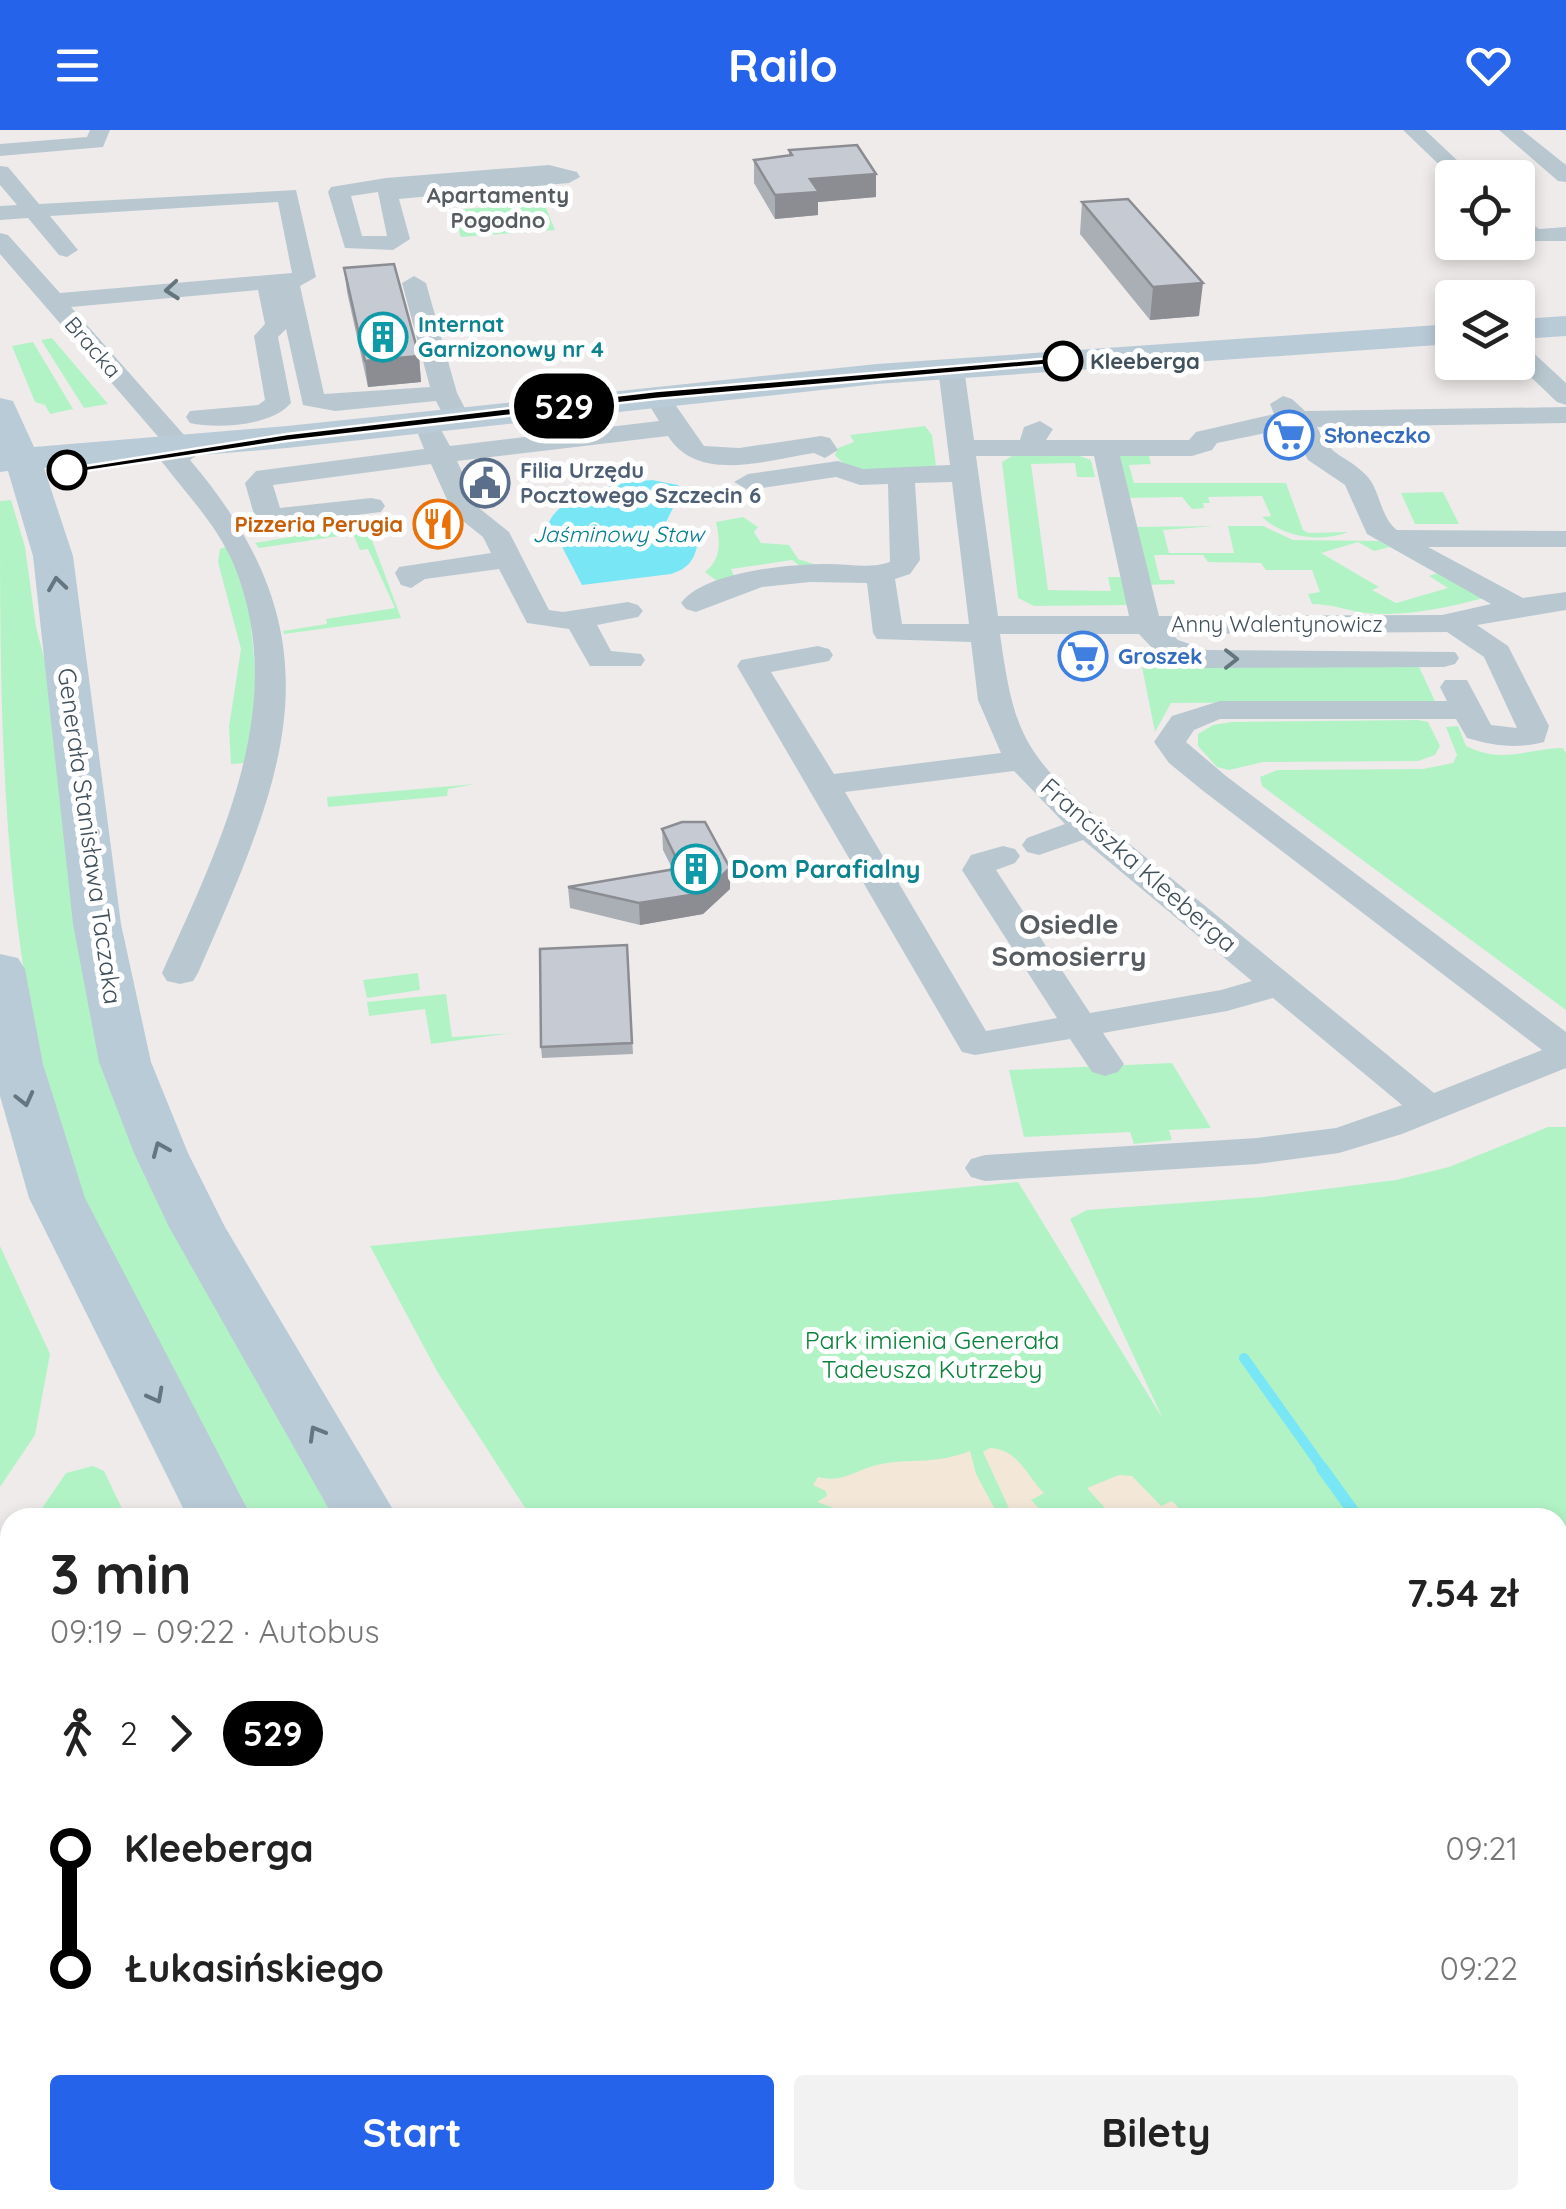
<!DOCTYPE html>
<html lang="pl">
<head>
<meta charset="utf-8">
<style>
  body { margin:0; font-family:Quicksand,sans-serif; background:#f2f2f2; color:#222; height:100vh; display:flex; flex-direction:column; font-size:38px; white-space:nowrap }
  * { box-sizing:border-box; margin:0 }
  p { font-size:32px; color:#767676 }
  .icon { flex:none; width:55px; height:55px; fill:none; stroke:currentColor; stroke-width:2; stroke-linecap:round; stroke-linejoin:round }
  .map { position:relative; flex:1; overflow:hidden }
  .panel { position:absolute; left:0px; top:1378px; width:1568px; height:702px; display:flex; flex-direction:column; background:#fff; border-radius:30px 30px 0 0; box-shadow:0 5px 15px #0003 }
  .panel>* { flex:none }
  .badge { padding:0 20px; border-radius:32px; font-size:35px; line-height:65px }
  .buttons { position:absolute; left:1435px; top:30px; display:grid; gap:20px }
  .buttons a { display:grid; place-items:center; width:100px; height:100px; border-radius:10px; background:#fff; box-shadow:0 5px 15px #0003; font-size:50px }
  .map>.badge { position:absolute; translate:-50% -50%; box-shadow:0 0 0 5px #fff }
  .legs { display:flex; align-items:center; gap:15px; height:110px; padding:0 50px; font-size:32px }
  .legs p { margin-inline-start:auto }
  .headline { display:flex; align-items:center; justify-content:space-between; height:170px; padding:0 50px }
  h1 { font-size:55px; font-weight:700; line-height:75px }
  .cta { display:flex; gap:20px; margin-top:auto; padding:20px 50px }
  .cta a { flex:1; height:115px; border-radius:10px; background:#2563eb; color:#fff; font-size:40px; font-weight:700; line-height:115px; text-align:center }
  .cta a+a { background:#f2f2f2; color:#222 }
  ul { padding:0 50px; list-style:none }
  li { display:flex; align-items:center; gap:35px; height:120px; font-size:38px }
  li i { display:grid; place-items:center; width:15px; height:100%; margin:0 12px; background:currentColor }
  li i::after { content:''; width:25px; height:25px; margin:-12px; border:8px solid; border-radius:50%; background:#fff }
  li p { margin-inline-start:auto }
  li:first-child i { background:linear-gradient(#0000 50%,currentColor 0) }
  li:last-child i { background:linear-gradient(currentColor 50%,#0000 0) }
  header { display:flex; justify-content:space-between; align-items:center; height:130px; padding:0 50px; background:#2563eb; color:#fff; font-size:45px; font-weight:700 }
  .map>svg:first-child { display:block }
</style>
</head>
<body>
<header><svg class="icon" aria-label="menu" viewBox="0 0 24 24"><path d="M4 6h16M4 12h16M4 18h16"/></svg>Railo<svg class="icon" aria-label="heart" viewBox="0 0 24 24"><path d="M12 20l-8-8c-3-5 5-10 8-4 3-6 11-1 8 4z"/></svg></header>
<div class="map">
<svg width="1566" height="2079" viewBox="0 0 1566 2079">
  <rect width="100%" height="100%" fill="#efebeb"/>
  <!-- green -->
  <path fill="#b2f3c6" d="M544,73L555,100L461,107L451,80Z
    M52,208L108,274L84,278L41,210Z
    M33,212L73,279L50,284L45,275L35,272L12,216Z
    M925,296L932,305L936,336C905,339 856,352 835,325L838,318L854,312L850,305Z
    M1116,322H1148L1151,334L1129,335L1134,353H1286L1303,400L1309,403L1348,402C1321,413 1283,407 1262,387L1271,386L1262,366L1208,367L1210,373H1203L1204,378L1192,379L1182,367L1126,368Z
    M1017,323L1074,324L1091,330L1095,347H1077L1075,333L1031,334L1048,460L1111,461L1108,447H1122L1127,475L1034,476L1018,468L1002,332Z
    M1443,362L1459,394H1415L1401,363Z
    M11,370L25,417L36,497L53,562L78,801L340,1387H248C212,1318 175,1249 139,1180C115,1134 88,1086 70,1037C0,825 0,594 0,371Z
    M743,387L758,397L754,402L761,413L789,415L798,429L820,436L804,439L792,430L731,439L735,448L717,451L705,442C722,429 720,411 716,392Z
    M366,394L401,488L284,504L283,501L327,494L326,489L395,478L368,419L360,420L353,404L259,418L255,413Z
    M1214,396L1163,400L1169,423H1234L1228,396H1263L1293,410L1379,411L1390,417L1374,421L1358,412L1321,423L1379,457L1372,460L1396,473L1448,458L1429,446L1440,442L1484,468C1445,478 1406,487 1366,483C1348,481 1332,474 1312,474L1308,464L1320,462L1312,440H1266L1261,433L1208,432L1203,425H1154L1160,450H1174L1175,454L1146,455L1133,397Z
    M228,416L248,466L260,591L247,633L231,634L229,597L241,519L218,432L220,419Z
    M1407,535L1419,537L1435,571L1171,573L1155,602L1142,537Z
    M1418,590L1428,592L1440,616L1435,625L1418,631L1263,632L1229,640L1217,637L1198,616V604L1213,595L1232,592Z
    M1458,596L1466,616C1504,635 1527,618 1563,618L1566,623V880L1262,656L1260,647L1278,640L1423,639L1453,633L1457,625L1446,597Z
    M475,654L448,659L447,666L328,677L327,667Z
    M418,843L420,860L367,868L363,850Z
    M446,864L452,907L512,903L431,914L425,879L369,886L367,872Z
    M1172,933L1211,998L1169,1000L1172,1010L1134,1014L1130,1002L1024,1007L1009,940Z
    M1548,997H1566V1418L1558,1422V1388L531,1387L438,1243L370,1116L1018,1052L1163,1289L1070,1089L1087,1080L1263,1067L1396,1050L1449,1037Z
    M0,1116L50,1224L35,1305L0,1357Z
    M93,1336L104,1341L126,1387H36L66,1343Z
    M10,1420V2070H410L412,2079H0V1433Z
    M1558,1553L1566,1562V2079H991L985,2070H1558Z
    M610,2070H725L730,2079H615Z"/>
  <!-- sand -->
  <path fill="#f3e8d8" d="M990,1318C1018,1319 1027,1346 1044,1363L1031,1370L1047,1387H1013L983,1322Z
    M970,1321L976,1344L999,1387H891L880,1380L848,1383L817,1372L827,1366L826,1361L813,1355L818,1347C840,1353 853,1342 873,1336C904,1327 932,1336 970,1321Z
    M1119,1345L1132,1346L1161,1376L1172,1371L1188,1387H1113L1087,1358Z"/>
  <!-- water -->
  <path fill="#79e6f6" d="M652,350L678,355L690,368L687,373L673,378L666,392L683,401L700,402C696,424 694,437 671,444L582,455L549,392C564,361 620,352 652,350Z"/>
  <g fill="none" stroke-linecap="round" stroke-linejoin="round">
    <!-- stream-far1 -->
    <path stroke="#79e6f6" stroke-width="10" d="M1244,1228L1324,1340"/>
    <!-- stream -->
    <path stroke="#79e6f6" stroke-width="12" d="M1322,1338L1358,1388
      M1558,1668L1566,1680"/>
    <!-- street -->
    <path fill="#b9c8d0" fill-rule="evenodd" d="M90,0H110L103,17L0,26V14L87,7Z
      M1403,0H1425L1476,48H1453Z
      M1499,0H1522L1566,35V52L1558,51Z
      M549,35L577,42L580,47L569,53L399,69L410,109L393,120L345,118L328,62L331,57L386,48ZM378,62L387,106H362L351,66Z
      M0,36L8,37L39,74L296,60L316,147L300,156L324,264L430,257L402,153L414,146L426,153L457,263L470,288L457,296L448,294L436,271L335,281L303,275L286,199L278,207L291,273C272,296 217,299 190,293L186,287L190,281L258,275L265,270L254,206L265,194L258,160L71,177L200,323L190,330C346,513 284,646 198,843L193,851L180,854L167,851L162,843C219,716 291,575 234,435C215,390 179,357 151,317L161,310L0,124V103L8,105L60,163L292,143L278,72L50,86L78,120L67,127L59,125L28,88L0,90V76L17,75L0,55Z
      M1518,85L1539,99L1566,97V111H1526L1518,103Z
      M1518,215L1527,217L1566,253V275L1557,272L1515,232Z
      M951,230L964,238L974,310H1020L1024,297L1040,291L1053,299L1046,310H1189L1196,302L1274,284L1270,274L1283,266L1292,269L1305,281L1566,277V293L1317,297C1333,330 1344,323 1366,345C1381,360 1379,386 1397,400L1566,401V417H1428L1523,468L1566,462V480L1477,495L1508,516L1549,596L1544,612C1515,619 1495,616 1467,608L1456,589H1220L1194,600L1186,612L1226,646L1566,902V938L1402,1004L1339,1023L1257,1034L985,1051L971,1047L965,1038L971,1029L985,1025L1257,1008L1336,998L1402,975L1273,868L1227,881L1103,903L1124,934L1118,942L1105,946L1092,942L1070,909L975,925L962,922L737,536L741,530L818,516L829,519L833,525L829,531L771,542L834,644L1001,623L978,570L971,512L877,509L873,503L867,453L810,452L762,457L696,482L686,479L681,473C704,441 791,434 828,434C849,434 870,439 890,432L888,354L860,355L836,347L748,360L734,352L748,344L838,331L863,339L950,335L938,238ZM1291,298L1308,330L1345,355L1367,404L1491,474L1442,485L1159,486L1120,326H1192L1212,320L1217,313ZM976,326H1094L1129,486H998ZM952,352L969,494H902L895,449L910,444L920,430L915,353ZM1447,502L1484,527L1517,598L1491,595L1467,550H1445L1440,557L1447,571H1220L1172,586L1154,612L1169,633L1202,660L1542,920L1434,963L1100,690C1023,623 1014,603 1000,504H1139L1156,522L1204,538L1444,537L1455,534L1459,528L1455,522L1207,520L1178,510L1172,504ZM1014,641L1065,694L1027,708L1022,715L1027,722L1039,725L1083,710L1252,851L1221,860L1090,883L996,740L1015,733L1020,726L1015,719L1003,716L971,725L962,740L1057,888L986,901L845,662Z
      M656,257L665,260L704,316L739,318L821,306L830,308L838,320L825,328L814,323C767,330 698,354 668,306L457,331L479,378L509,402L549,480L563,482L628,472L638,475L643,481L638,487L597,495L611,521L641,524L645,530L641,536H590L569,499L527,493L499,439L425,449L411,458L401,455L395,443L399,437L491,423L483,407L453,383L431,334L273,355L280,378L371,368L381,370L385,376L381,382L269,396L255,388L245,353L256,341L424,319L418,304L431,296L440,298L450,316L659,291L643,265Z"/>
    <!-- secondary -->
    <path fill="#bacbd8" fill-rule="evenodd" d="M1566,186V206L1518,209V189Z
      M1452,194V214L877,254L287,318L44,338L73,426L121,794L151,932L188,1023L225,1097L398,1388H334L169,1097L134,1023L99,932L73,794L33,426L8,341L0,342V268L13,271L34,317L287,296L877,234Z
      M0,824L18,828L25,839L43,934L85,1068L252,1388H188L29,1068L0,966Z
      M532,2070H615L619,2079H536Z
      M719,2070H803L807,2079H723Z"/>
  </g>
  <!-- wall -->
  <path fill="#aaaeb5" d="M789,20L876,44V67L818,72V85L775,89L754,53V30L789,25Z
    M1082,72L1199,186L1150,190L1080,104Z
    M344,138L419,226L421,252L368,257L347,162Z
    M662,699L730,759L703,784L640,795L570,778L568,757L673,740L663,720Z
    M627,815L633,924L542,928L541,917Z"/>
  <!-- shaded-wall -->
  <path fill="#8b8d93" d="M876,44V67L818,72V85L775,89V65L810,49Z
    M1203,153L1199,186L1150,190L1153,157Z
    M419,226L421,252L368,257L365,231Z
    M730,738V759L703,784L640,795L639,773Z"/>
  <!-- building -->
  <path fill="#c6cad2" stroke="#8b8d93" stroke-width="2.5" d="M857,15L876,44L810,49L819,62L775,65L754,30L792,25L789,20Z
    M1128,69L1203,153L1153,157L1082,72Z
    M394,134L419,226L365,231L344,138Z
    M682,692H705L730,738L703,763L639,773L568,757L681,738L662,699Z
    M627,815L632,913L541,917L540,819Z"/>
  <!-- one-way arrows -->
  <defs><path id="oneway-chevron" d="M-2-3.5L2.5 0L-2 3.5" fill="none" stroke-width="1.6" stroke-linecap="round" stroke-linejoin="round" transform="scale(2.5)"/></defs>
  <g stroke="#65757e">
    <use href="#oneway-chevron" transform="translate(172 160) rotate(175)"/>
    <use href="#oneway-chevron" transform="translate(1231 529)"/>
  </g>
  <g stroke="#657680">
    <use href="#oneway-chevron" transform="translate(57 454) rotate(-98)"/>
    <use href="#oneway-chevron" transform="translate(25 969) rotate(76)"/>
    <use href="#oneway-chevron" transform="translate(160 1019) rotate(-113)"/>
    <use href="#oneway-chevron" transform="translate(156 1266) rotate(62)"/>
    <use href="#oneway-chevron" transform="translate(316 1303) rotate(-120)"/>
  </g>
  <!-- line-1 -->
  <path fill="#000" stroke="#fff" stroke-width="2.5" d="M1063,227L1067,233L656,269L287,311L67,344L60,340L287,304L656,261Z"/>
  <!-- icons -->
  <defs>
    <g id="building-ring" transform="scale(2.5)"><circle r="9.5" fill="#fff" stroke="#0f9aa8" stroke-width="1.5"/><path d="M-4-6H4V6H1V3H-1V6H-4ZM-2.5-4.3h1.7v1.8h-1.7ZM.8-4.3h1.7v1.8H.8ZM-2.5-1h1.7V.8h-1.7ZM.8-1h1.7V.8H.8Z" fill="#0f9aa8"/></g>
    <g id="supermarket-ring" transform="scale(2.5)"><circle r="9.5" fill="#fff" stroke="#3f7fe0" stroke-width="1.5"/><path d="M-6-5.5h2.5l.6 2H6L4.5 2H-2.5L-4.4-4H-6ZM-1.5 3.2a1.3 1.3 0 1 0 .1 0ZM3 3.2a1.3 1.3 0 1 0 .1 0Z" fill="#3f7fe0"/></g>
    <g id="civic-ring" transform="scale(2.5)"><circle r="9.5" fill="#fff" stroke="#5c6f8a" stroke-width="1.5"/><path d="M-.6-6.5H3V-4.5H.6V-3L4-1V1h2V6H-6V1h2V-1L-.6-3ZM-1.2 2.5V6h2.4V2.5Z" fill="#5c6f8a"/></g>
    <g id="restaurant-ring" transform="scale(2.5)"><circle r="9.5" fill="#fff" stroke="#e8710a" stroke-width="1.5"/><path d="M-5-6h1v4h1v-4h1v4h1v-4h1v5L-1.5 .5V6h-2V.5L-5-1ZM5-6V6H3V1.5H1.5Q1.5-4 5-6Z" fill="#e8710a"/></g>
  </defs>
  <g fill-rule="evenodd">
    <use href="#building-ring" x="383" y="207"/>
    <use href="#supermarket-ring" x="1289" y="305"/>
    <use href="#civic-ring" x="485" y="353"/>
    <use href="#restaurant-ring" x="438" y="394"/>
    <use href="#supermarket-ring" x="1083" y="526"/>
    <use href="#building-ring" x="696" y="739"/>
  </g>
  <!-- markers -->
  <g fill="#fff" stroke="#000" stroke-width="5">
    <circle cx="1063" cy="231" r="18"/>
    <circle cx="67" cy="340" r="18"/>
  </g>
  <g text-anchor="middle" stroke-width="10" stroke-linejoin="round" paint-order="stroke">
    <!-- far-neighbourhood labels -->
    <g font-size="22" font-weight="bold" fill="#575c61" stroke="#fff">
      <text x="498" y="73">Apartamenty<tspan x="498" dy="25">Pogodno</tspan></text>
    </g>
    <!-- far-culture labels -->
    <g font-size="22" font-weight="bold" fill="#0d838f" stroke="#fff" text-anchor="start">
      <text x="418" y="202">Internat<tspan x="418" dy="25">Garnizonowy nr 4</tspan></text>
    </g>
    <!-- far-street labels -->
    <g font-size="22" fill="#41515b" stroke="#fff">
      <text transform="translate(93 217) rotate(49)" y="8">Bracka</text>
      <text x="1277" y="502">Anny Walentynowicz</text>
    </g>
    <!-- far-stop labels -->
    <g font-size="22" font-weight="bold" fill="#41515b" stroke="#fff" text-anchor="start">
      <text x="1090" y="239">Kleeberga</text>
    </g>
    <!-- far-shop labels -->
    <g font-size="22" font-weight="bold" fill="#366cbe" stroke="#fff" text-anchor="start">
      <text x="1324" y="313">Słoneczko</text>
      <text x="1118" y="534">Groszek</text>
    </g>
    <!-- far-service labels -->
    <g font-size="22" font-weight="bold" fill="#4e5e75" stroke="#fff" text-anchor="start">
      <text x="520" y="348">Filia Urzędu<tspan x="520" dy="25">Pocztowego Szczecin 6</tspan></text>
    </g>
    <!-- far-food labels -->
    <g font-size="22" font-weight="bold" fill="#c56008" stroke="#fff" text-anchor="end">
      <text x="403" y="402">Pizzeria Perugia</text>
    </g>
    <!-- far-water labels -->
    <g font-size="22" font-style="italic" fill="#037e8f" stroke="#fff">
      <text x="618" y="412">Jaśminowy Staw</text>
    </g>
    <!-- street labels -->
    <g font-size="25" fill="#41515b" stroke="#fff">
      <text transform="translate(90 706) rotate(82)" y="9">Generała Stanisława Taczaka</text>
      <text transform="translate(1139 735) rotate(41)" y="9">Franciszka Kleeberga</text>
    </g>
    <!-- culture labels -->
    <g font-size="25" font-weight="bold" fill="#0d838f" stroke="#fff" text-anchor="start">
      <text x="731" y="748">Dom Parafialny</text>
    </g>
    <!-- park labels -->
    <g font-size="25" fill="#0b833d" stroke="#fff">
      <text x="932" y="1219">Park imienia Generała<tspan x="932" dy="29">Tadeusza Kutrzeby</tspan></text>
    </g>
    <!-- neighbourhood labels -->
    <g font-size="28" font-weight="bold" fill="#575c61" stroke="#fff">
      <text x="1069" y="804">Osiedle<tspan x="1069" dy="32">Somosierry</tspan></text>
    </g>
  </g>
</svg>
<div class="buttons">
<a><svg class="icon" aria-label="locate" viewBox="0 0 24 24"><circle cx="12" cy="12" r="6"/><path d="M12 2v4M12 18v4M2 12h4M18 12h4"/></svg></a>
<a><svg class="icon" aria-label="layers" viewBox="0 0 24 24"><path d="M12 4l9 5-9 5-9-5zM3 14l9 5 9-5"/></svg></a>
</div>
<b class="badge" style="left:564px;top:276px;background:#000;color:#fff">529</b>
<section class="panel">
<div class="headline"><div><h1>3 min</h1><p>09:19 – 09:22 · Autobus</p></div><b>7.54 zł</b></div>
<div class="legs"><svg class="icon" aria-label="walk" viewBox="0 0 24 24"><circle cx="13" cy="4" r="2"/><path d="M13 8l-2 6 4 7M11 14l-3 7M7 12l3-4h3l4 4"/></svg>2<svg class="icon" aria-label="forward" viewBox="0 0 24 24"><path d="M9 5l7 7-7 7"/></svg><b class="badge" style="background:#000;color:#fff">529</b></div>
<ul>
<li><i style="color:#000"></i><b>Kleeberga</b><p>09:21</p></li>
<li><i style="color:#000"></i><b>Łukasińskiego</b><p>09:22</p></li>
</ul>
<div class="cta"><a>Start</a><a>Bilety</a></div>
</section>
</div>
</body>
</html>
